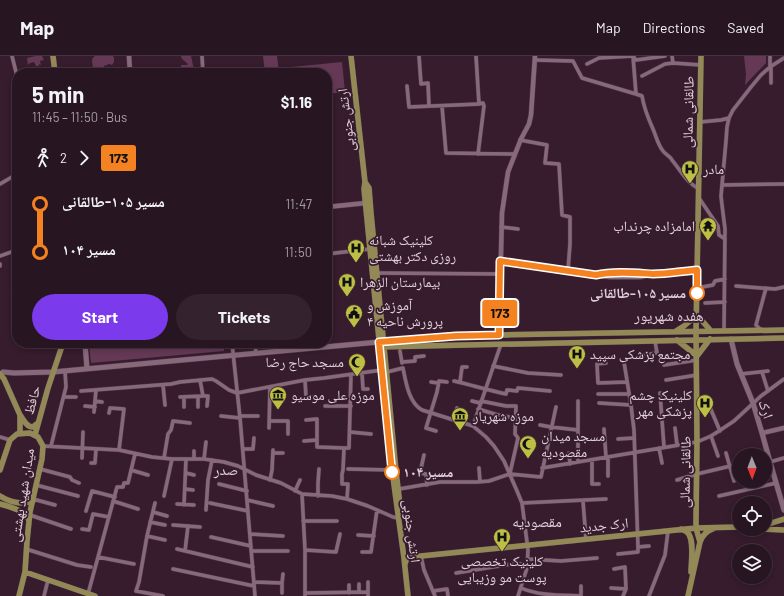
<!DOCTYPE html>
<html lang="en">
<head>
<meta charset="utf-8">
<style>
  body { margin:0; font-family:Barlow,"Noto Naskh Arabic",sans-serif; background:#34222f; color:#f1f3f6; height:100vh; display:flex; flex-direction:column; font-size:15px; white-space:nowrap }
  * { box-sizing:border-box; margin:0 }
  p { font-size:13px; color:#a59fa5 }
  .icon { flex:none; width:22px; height:22px; fill:none; stroke:currentColor; stroke-width:2; stroke-linecap:round; stroke-linejoin:round }
  .map { position:relative; flex:1; overflow:hidden }
  .side { position:absolute; left:12px; top:12px; width:320px; height:280px; display:flex; flex-direction:column; background:#281522; border-radius:16px; box-shadow:0 2px 6px #0003,0 0 0 1px #443440 }
  .side>* { flex:none }
  .badge { padding:0 8px; border-radius:3px; font-size:14px; line-height:26px }
  .needle { width:26px; rotate:179deg }
  .fabs { position:absolute; left:732px; top:392px; display:grid; gap:8px }
  .fabs a { display:grid; place-items:center; width:40px; height:40px; border-radius:50%; background:#281522; box-shadow:0 2px 6px #0003,0 0 0 1px #443440; font-size:20px }
  .map>.badge { position:absolute; translate:-50% -50%; box-shadow:0 0 0 2px #fff }
  .legs { display:flex; align-items:center; gap:6px; height:44px; padding:0 20px; font-size:13px }
  .legs p { margin-inline-start:auto }
  .headline { display:flex; align-items:center; justify-content:space-between; height:68px; padding:0 20px }
  h1 { font-size:22px; font-weight:700; line-height:30px }
  .button { display:flex; gap:8px; margin-top:auto; padding:8px 20px }
  .button a { flex:1; height:46px; border-radius:24px; background:#7c3aed; color:#fff; font-size:16px; font-weight:700; line-height:46px; text-align:center }
  .button a+a { background:#34222f; color:#f1f3f6 }
  ul { padding:0 20px; list-style:none }
  li { display:flex; align-items:center; gap:14px; height:48px; font-size:15px }
  li i { display:grid; place-items:center; width:6px; height:100%; margin:0 5px; background:currentColor }
  li i::after { content:''; width:10px; height:10px; margin:-5px; border:3px solid; border-radius:50%; background:#281522 }
  li p { margin-inline-start:auto }
  li:first-child i { background:linear-gradient(#0000 50%,currentColor 0) }
  li:last-child i { background:linear-gradient(currentColor 50%,#0000 0) }
  header { display:flex; align-items:center; gap:24px; box-sizing:border-box; height:56px; padding:0 20px; background:#281522; border-bottom:1px solid #443440 }
  header strong { font-size:19px }
  nav { display:flex; gap:22px; margin-inline-start:auto; font-size:14px }
  .map>svg:first-child { display:block }
</style>
</head>
<body>
<header>
<strong>Map</strong>
<nav><a>Map</a><a>Directions</a><a>Saved</a></nav>
</header>
<div class="map">
<svg width="784" height="540" viewBox="0 0 784 540">
  <rect width="100%" height="100%" fill="#361c2d"/>
  <!-- green -->
  <path fill="#653956" d="M36,0H42L44,4L40,5L41,9L39,8V10H36L34,6L30,7L28,9L27,2Z
    M95,0H113L114,2V6L112,9L109,8L105,10L104,9V14H113L115,17H97L98,15H96L93,13C93,8 90,3 95,0Z
    M181,0H191L194,14L193,17H184L182,15L181,9H187L188,8L182,3Z
    M263,0H277L279,17H265Z
    M744,0H766V7L745,29L746,18Z
    M342,6L345,36L327,38V17H292L291,11Z
    M89,287H223L224,295L91,307Z"/>
  <g fill="none" stroke-linecap="round" stroke-linejoin="round">
    <!-- minor casing -->
    <g stroke="#4f3a48" stroke-width="4.5">
      <path id="minor" d="M12,0L17,20
        M202,0L203,17
        M419,0L421,28L428,27L429,50
        M476,0L479,48L483,47L484,50L478,98
        M633,0L636,38L642,40C644,52 648,62 653,73C656,80 658,89 663,95C666,99 670,100 672,104C681,115 686,126 699,133
        M672,0L673,7
        M535,4L573,5L582,22L636,38
        M587,8L599,2L633,0L636,4L665,0
        M770,11V0
        M771,11V27
        M642,20L665,8L673,7L701,9
        M407,30L409,51L479,48
        M442,50L446,97L515,98
        M700,66L721,64L729,62
        M520,84L547,89L545,107L559,108L562,159L570,161V188L568,214
        M0,128L17,118
        M722,129L784,128
        M699,142L718,170L719,179L725,183
        M501,171L518,173
        M327,198L370,193
        M0,200L17,194
        M0,208V210
        M377,217L500,218
        M736,230L775,233L784,231
        M697,232L713,229L715,225L725,223
        M13,239H17
        M705,247L725,246
        M761,274L756,269L766,232
        M724,275L725,173L722,149L721,140L726,85L727,71L729,62L733,54L751,31L761,19L770,11L784,2
        M232,287L240,362L255,540
        M255,287L256,297
        M400,295L402,307
        M641,299L657,297L655,285
        M402,306L415,305V301L424,300
        M624,306L631,349L634,374L638,491
        M606,307L597,308L598,327L627,326
        M664,309L697,304
        M493,310L528,317L561,319
        M387,316L403,312C406,327 409,347 422,354L473,370L486,381L494,390L504,405L517,435L522,447L528,494L527,512L518,540
        M762,316L768,335
        M362,317L363,333H368
        M741,318L768,315
        M305,324L306,341H313
        M666,324L697,319
        M454,325C471,329 488,334 506,338L507,334L517,335L518,332L550,335
        M431,326L438,327
        M460,326L462,311H467
        M163,329L165,349
        M81,335L171,328L180,326L212,323L216,325L229,334L237,337L305,324L324,322L382,314
        M660,337L664,391
        M598,338H629
        M203,340H208L207,350
        M64,341H76
        M180,341L203,340L200,324
        M198,341V351
        M95,345L102,346
        M472,345L480,347
        M481,345L506,350H516L515,378L518,382L510,417
        M578,345V406
        M599,347L631,349
        M709,349L720,375
        M85,350L95,351
        M325,350H351
        M184,351V341
        M478,353L498,359L515,362
        M94,356L96,334
        M109,357L110,352L124,353L119,394
        M221,360L240,362
        M240,360H258
        M306,364L317,363V391L344,392
        M454,364L457,352
        M270,365H288V378
        M540,369L551,371L578,374
        M473,370L501,288
        M269,372L270,331
        M675,372L677,389
        M604,373L606,401
        M436,375L426,372L437,336L439,325L447,326
        M350,376L371,378
        M711,380L718,400
        M0,381L10,384
        M618,383L634,382
        M304,385L317,384
        M682,388L684,396
        M43,390L119,394L152,401L172,403H204L224,406L238,410L256,419L281,427L302,438L332,440L347,443L368,450L393,461L398,462
        M51,390L66,331L65,315
        M659,392L662,407
        M243,393H253L254,382
        M273,397H283
        M569,397L570,408
        M726,397L734,425
        M424,399L420,417L426,418L427,429
        M82,402L83,376
        M164,402L168,378L171,374L173,365L190,367
        M194,403V395
        M204,403L206,386
        M592,404V428H599
        M770,406L784,402
        M91,407H95L96,393
        M479,412L480,426
        M542,412L697,386L711,380L719,375L734,365L761,340L784,323
        M40,413L70,421L72,424L79,427
        M348,413L392,414
        M131,414L148,419
        M186,417L194,419
        M608,420V401
        M270,424L272,414L273,394
        M677,424L697,418L739,408
        M219,428L247,435
        M36,429L78,440
        M185,433L193,434
        M399,433L440,426H477L489,425L510,418L541,421L556,351
        M295,435L300,424
        M302,438L305,494V540
        M164,440L172,403
        M318,440V427L319,413
        M719,440L776,427
        M33,443L55,449
        M347,443L348,428H342V418L343,414L344,392H349L351,319
        M247,444L273,450
        M113,445L138,453
        M583,445L586,483
        M155,447L147,480L139,526L136,535L163,540
        M210,447L248,455
        M522,447L606,443
        M177,448L194,449
        M184,449L186,403
        M206,454L208,424L212,404
        M86,455L92,435L115,441
        M153,456L167,460
        M30,459L71,473
        M303,465H337
        M150,466L165,469
        M173,469L200,471
        M82,473L89,474L93,458L109,461
        M250,478L283,480
        M358,479L374,480
        M147,480L165,484
        M211,481L251,490
        M26,493L77,509L91,511
        M177,493L253,511
        M305,494L336,496L340,478
        M185,495L188,470
        M251,495H288
        M362,496H371L377,454
        M618,498L638,496V491L649,490
        M421,500L424,514L435,540
        M98,501L134,508
        M528,503L561,505L597,502
        M173,513L254,530
        M614,513L625,511L626,533L623,540
        M456,517L512,508H527
        M254,526L282,527V537
        M368,526V540
        M282,527L283,518
        M581,530V540
        M521,532C540,540 561,539 581,540
        M611,532L626,533
        M433,535L447,533L448,540
        M359,536V528
        M305,537L368,536
        M349,537V529
        M88,538L117,431H123L124,427H128L135,398
        M44,540L48,524
        M649,540L665,499L668,475"/>
    </g>
    <!-- tertiary casing -->
    <g stroke="#4f3a48" stroke-width="5.5">
      <path id="tertiary" d="M129,0L130,17
        M327,151L366,147
        M500,205L610,221H640L653,218L697,215
        M601,218L650,217
        M499,279L502,157L508,116L521,83L529,68L531,59L535,0
        M309,287V292
        M762,377L784,372"/>
    </g>
    <!-- secondary casing -->
    <g stroke="#4f3a48" stroke-width="6">
      <path id="secondary" d="M731,283L737,308L753,347L762,377L770,406L784,454
        M85,287L87,313
        M3,316L14,317L53,316L379,286"/>
    </g>
    <!-- primary casing -->
    <g stroke="#4f3a48" stroke-width="6">
      <path id="primary" d="M53,0L55,17
        M351,0L365,126L364,133L392,414L404,502L408,540
        M365,126L369,132L371,157L396,415L400,449
        M676,275L684,270L697,259L711,275
        M677,284L697,300L710,283
        M379,286L456,280L499,279L784,274
        M379,291L784,282
        M0,318L4,323L20,359V377
        M20,359C24,364 26,371 33,371L38,367
        M35,379L48,332L63,287
        M0,414L10,384L17,378L30,377L38,381L43,390L42,403L30,456L27,485L25,516L19,540
        M0,440C10,446 22,449 33,445
        M0,448C11,451 23,454 29,464
        M765,469L784,463
        M681,473C683,474 686,475 687,476C695,482 691,506 691,516
        M762,473L784,474
        M700,486L696,472V464L697,386L696,275L701,0
        M405,508L407,502L421,500L696,472L739,471
        M25,516L95,540
        M688,540L700,486C703,478 707,475 715,472"/>
    </g>
    <!-- minor -->
    <use href="#minor" stroke="#88697c" stroke-width="3.5"/>
    <!-- tertiary -->
    <use href="#tertiary" stroke="#88697c" stroke-width="4.5"/>
    <!-- secondary -->
    <use href="#secondary" stroke="#88697c" stroke-width="5"/>
    <!-- primary -->
    <use href="#primary" stroke="#938957" stroke-width="5.5"/>
  </g>
  <g fill="none" stroke-linecap="round" stroke-linejoin="round">
    <!-- line-1 casing -->
    <g stroke="#fff" stroke-width="9">
      <path id="line-1" d="M392,416L379,286L456,280L499,279L500,205L596,219C613,215 635,217 653,218C667,218 683,215 697,214V237"/>
    </g>
    <!-- line-1 -->
    <use href="#line-1" stroke="#f58220" stroke-width="6"/>
  </g>
  <!-- icons -->
  <defs>
    <g id="hospital-pin" transform="scale(0.9)"><path d="M0 17L-7.5 6A9.5 9.5 0 1 1 7.5 6Z" fill="#bcbf44" stroke="#361c2d"/><path d="M-5-5h3v3.5h4V-5h3V5h-3V1.5h-4V5h-3Z" fill="#111"/></g>
    <g id="temple-pin" transform="scale(0.9)"><path d="M0 17L-7.5 6A9.5 9.5 0 1 1 7.5 6Z" fill="#bcbf44" stroke="#361c2d"/><path d="M0-6L5-2H3V0L6.5 2.5H4V6H1.5V3h-3V6H-4V2.5H-6.5L-3 0V-2H-5Z" fill="#111"/></g>
    <g id="civic-pin" transform="scale(0.9)"><path d="M0 17L-7.5 6A9.5 9.5 0 1 1 7.5 6Z" fill="#bcbf44" stroke="#361c2d"/><path d="M-.6-6.5H3V-4.5H.6V-3L4-1V1h2V6H-6V1h2V-1L-.6-3ZM-1.2 2.5V6h2.4V2.5Z" fill="#111"/></g>
    <g id="mosque-pin" transform="scale(0.9)"><path d="M0 17L-7.5 6A9.5 9.5 0 1 1 7.5 6Z" fill="#bcbf44" stroke="#361c2d"/><path d="M3.5-4.9A6 6 0 1 0 3.5 4.9A5 5 0 1 1 3.5-4.9Z" fill="#111"/></g>
    <g id="museum-pin" transform="scale(0.9)"><path d="M0 17L-7.5 6A9.5 9.5 0 1 1 7.5 6Z" fill="#bcbf44" stroke="#361c2d"/><path d="M0-6L6-3V-2H-6V-3ZM-5-1h2V3h-2ZM-1-1h2V3h-2ZM3-1h2V3H3ZM-6 4H6V6H-6Z" fill="#111"/></g>
  </defs>
  <g fill-rule="evenodd">
    <use href="#hospital-pin" x="690" y="113"/>
    <use href="#temple-pin" x="708" y="170"/>
    <use href="#hospital-pin" x="356" y="192"/>
    <use href="#hospital-pin" x="347" y="226"/>
    <use href="#civic-pin" x="354" y="257"/>
    <use href="#hospital-pin" x="577" y="298"/>
    <use href="#mosque-pin" x="357" y="306"/>
    <use href="#museum-pin" x="278" y="339"/>
    <use href="#hospital-pin" x="705" y="347"/>
    <use href="#museum-pin" x="460" y="360"/>
    <use href="#mosque-pin" x="528" y="388"/>
    <use href="#hospital-pin" x="502" y="481"/>
  </g>
  <!-- markers -->
  <g fill="#fff" stroke="#f58220" stroke-width="2">
    <circle cx="697" cy="237" r="7"/>
    <circle cx="392" cy="416" r="7"/>
  </g>
  <g text-anchor="middle" stroke-width="3.5" stroke-linejoin="round" paint-order="stroke">
    <!-- street labels -->
    <g font-size="14" fill="#e0ced9" stroke="#361c2d">
      <text transform="translate(688 56) rotate(-89)" y="5">طالقانی شمالی</text>
      <text transform="translate(346 64) rotate(-97)" y="5">ارتش جنوبی</text>
      <text transform="translate(32 344) rotate(-75)" y="5">حافظ</text>
      <text transform="translate(766 353) rotate(71)" y="5">ارک</text>
      <text transform="translate(685 416) rotate(-89)" y="5">طالقانی شمالی</text>
      <text transform="translate(22 439) rotate(-81)" y="5">میدان شهید بهشتی</text>
      <text transform="translate(604 469) rotate(-6)" y="5">ارک جدید</text>
      <text transform="translate(412 475) rotate(83)" y="5">ارتش جنوبی</text>
    </g>
    <!-- poi labels -->
    <g font-size="14" fill="#e0ced9" stroke="#361c2d" text-anchor="start">
      <text x="703" y="118">مادر</text>
      <text x="695" y="175" text-anchor="end">امامزاده چرنداب</text>
      <text x="369" y="189">کلینیک شبانه<tspan x="369" dy="16">روزی دکتر بهشتی</tspan></text>
      <text x="360" y="231">بیمارستان الزهرا</text>
      <text x="367" y="254">آموزش و<tspan x="367" dy="16">پرورش ناحیه ۴</tspan></text>
      <text x="590" y="303">مجتمع پزشکی سپید</text>
      <text x="344" y="311" text-anchor="end">مسجد حاج رضا</text>
      <text x="291" y="344">موزه علی موسیو</text>
      <text x="692" y="344" text-anchor="end">کلینیک چشم<tspan x="692" dy="16">پزشکی مهر</tspan></text>
      <text x="473" y="365">موزه شهریار</text>
      <text x="541" y="385">مسجد میدان<tspan x="541" dy="16">مقصودیه</tspan></text>
      <text x="502" y="510" text-anchor="middle">کلینیک تخصصی<tspan x="502" dy="16">پوست مو وزیبایی</tspan></text>
    </g>
    <!-- stop labels -->
    <g font-size="14" font-weight="bold" fill="#e0ced9" stroke="#361c2d" text-anchor="end">
      <text x="686" y="242">مسیر ۱۰۵-طالقانی</text>
      <text x="403" y="421" text-anchor="start">مسیر ۱۰۴</text>
    </g>
    <!-- neighbourhood labels -->
    <g font-size="15" fill="#e0ced9" stroke="#361c2d">
      <text x="669" y="265">هفده شهریور</text>
      <text x="226" y="419">صدر</text>
      <text x="537" y="471">مقصودیه</text>
    </g>
  </g>
</svg>
<div class="fabs">
<a><svg class="needle" viewBox="-14 -14 28 28"><path d="M0-13l5 13h-10z" fill="#e53935"/><path d="M0 13l5-13h-10z" fill="#a59fa5"/></svg></a>
<a><svg class="icon" aria-label="locate" viewBox="0 0 24 24"><circle cx="12" cy="12" r="6"/><path d="M12 2v4M12 18v4M2 12h4M18 12h4"/></svg></a>
<a><svg class="icon" aria-label="layers" viewBox="0 0 24 24"><path d="M12 4l9 5-9 5-9-5zM3 14l9 5 9-5"/></svg></a>
</div>
<b class="badge" style="left:500px;top:257px;background:#f58220;color:#111">173</b>
<section class="side">
<div class="headline"><div><h1>5 min</h1><p>11:45 – 11:50 · Bus</p></div><b>$1.16</b></div>
<div class="legs"><svg class="icon" aria-label="walk" viewBox="0 0 24 24"><circle cx="13" cy="4" r="2"/><path d="M13 8l-2 6 4 7M11 14l-3 7M7 12l3-4h3l4 4"/></svg>2<svg class="icon" aria-label="forward" viewBox="0 0 24 24"><path d="M9 5l7 7-7 7"/></svg><b class="badge" style="background:#f58220;color:#111">173</b></div>
<ul>
<li><i style="color:#f58220"></i><b>مسیر ۱۰۵-طالقانی</b><p>11:47</p></li>
<li><i style="color:#f58220"></i><b>مسیر ۱۰۴</b><p>11:50</p></li>
</ul>
<div class="button"><a>Start</a><a>Tickets</a></div>
</section>
</div>
</body>
</html>
